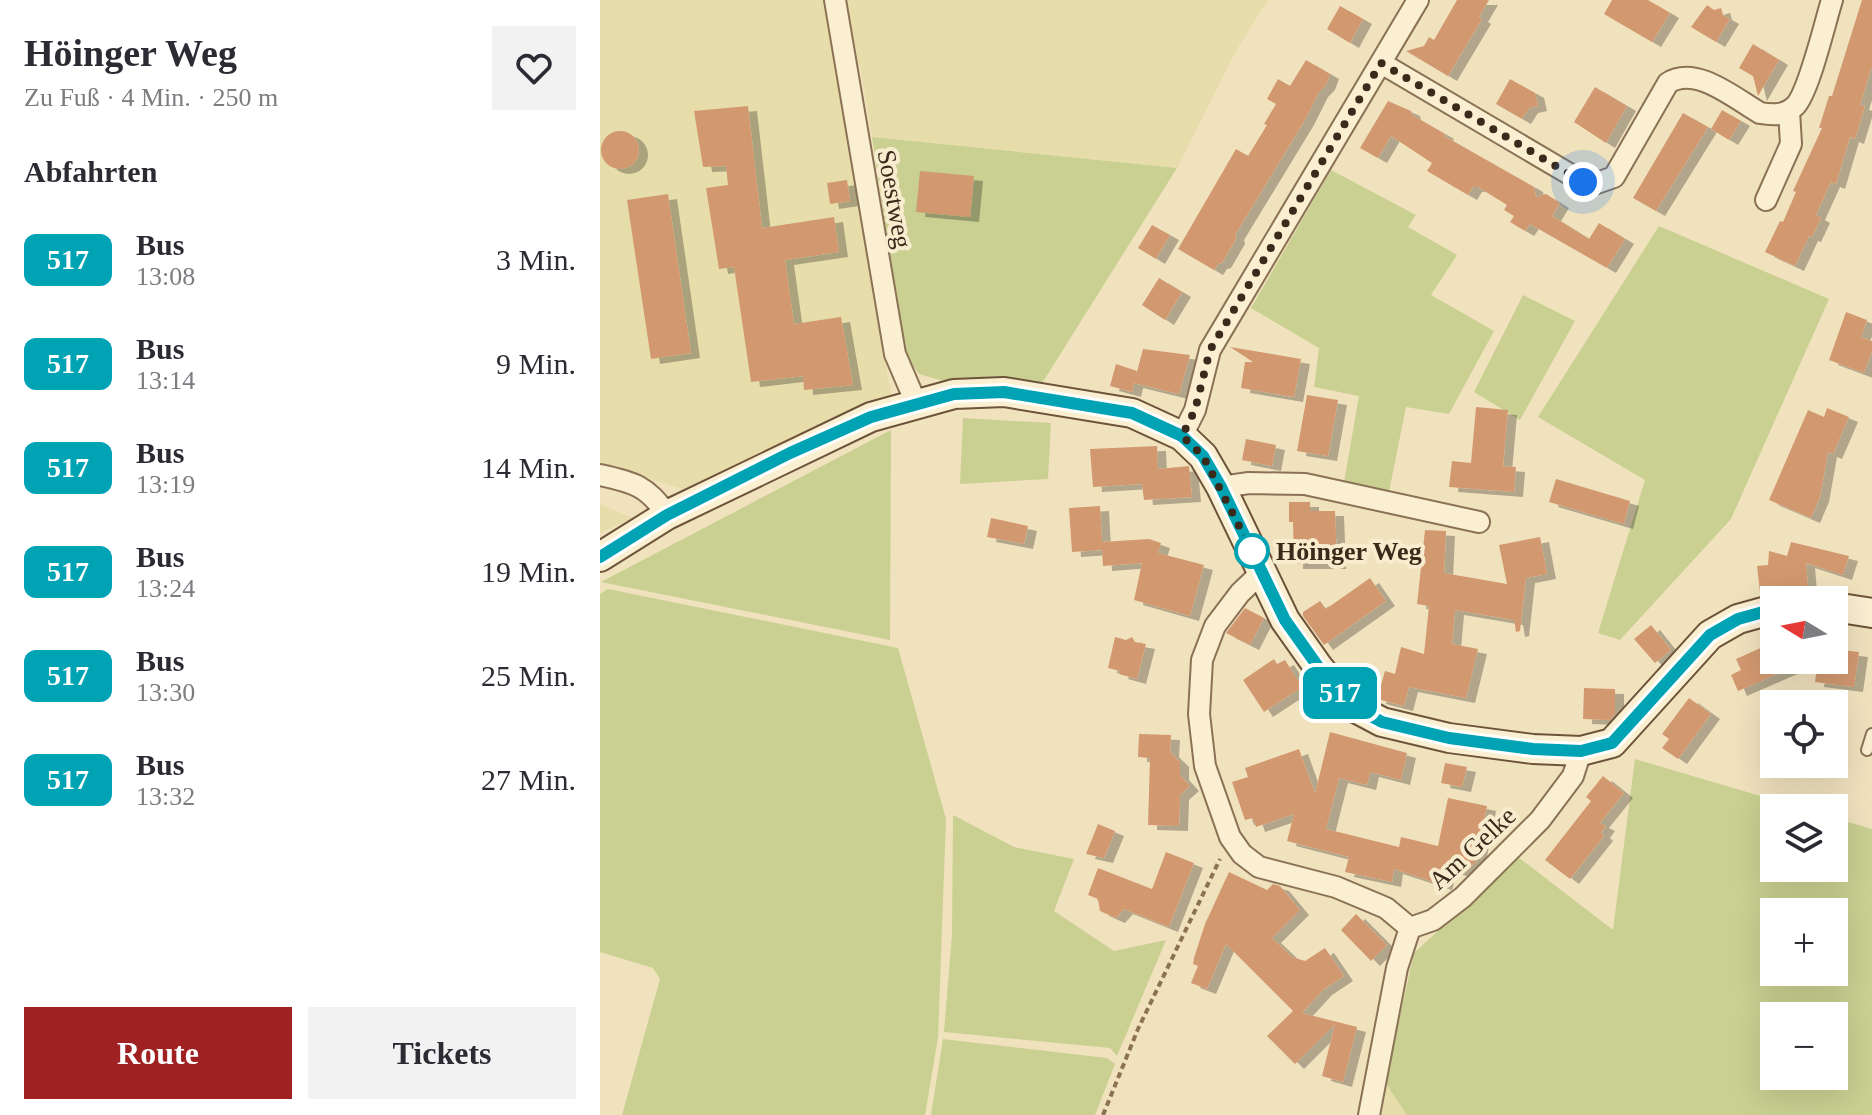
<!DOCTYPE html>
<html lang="de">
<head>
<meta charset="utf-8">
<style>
  body { margin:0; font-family:Georgia,serif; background:#f2f2f3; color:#2b2b33; height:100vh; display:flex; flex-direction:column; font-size:30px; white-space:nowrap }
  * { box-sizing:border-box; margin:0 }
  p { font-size:26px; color:#7c7c81 }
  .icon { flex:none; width:44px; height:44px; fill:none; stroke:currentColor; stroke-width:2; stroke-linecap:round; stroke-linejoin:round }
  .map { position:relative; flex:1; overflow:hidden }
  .panel { display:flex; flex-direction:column; background:#fff; width:600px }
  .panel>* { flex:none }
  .badge { padding:0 16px; border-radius:12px; font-size:28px; line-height:52px }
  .needle { width:52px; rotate:280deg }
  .buttons { position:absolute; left:1160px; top:586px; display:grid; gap:16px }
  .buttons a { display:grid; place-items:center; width:88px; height:88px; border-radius:0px; background:#fff; box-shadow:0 8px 32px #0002; font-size:40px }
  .you { position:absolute; width:40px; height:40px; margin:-20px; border:6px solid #fff; border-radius:50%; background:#1a73e8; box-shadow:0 0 0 12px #1a73e833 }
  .map>.badge { position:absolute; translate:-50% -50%; box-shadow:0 0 0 4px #fff }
  h2 { padding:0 24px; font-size:30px; line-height:72px }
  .round { display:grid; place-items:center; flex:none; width:84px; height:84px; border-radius:0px; background:#f2f2f3 }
  .head { display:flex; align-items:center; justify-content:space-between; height:136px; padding:0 24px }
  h1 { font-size:38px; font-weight:700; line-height:60px }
  .primary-button { display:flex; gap:16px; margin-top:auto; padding:16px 24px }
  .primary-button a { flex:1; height:92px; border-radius:0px; background:#9f2122; color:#fff; font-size:32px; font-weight:700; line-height:92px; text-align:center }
  .primary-button a+a { background:#f2f2f3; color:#2b2b33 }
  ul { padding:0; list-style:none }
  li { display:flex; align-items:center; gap:24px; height:104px; padding:0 24px }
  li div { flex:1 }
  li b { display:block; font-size:30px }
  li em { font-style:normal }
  li .badge { min-width:88px; font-weight:700; text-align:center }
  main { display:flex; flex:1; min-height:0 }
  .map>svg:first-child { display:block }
</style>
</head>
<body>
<main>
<section class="panel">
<div class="head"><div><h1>Höinger Weg</h1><p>Zu Fuß · 4 Min. · 250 m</p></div><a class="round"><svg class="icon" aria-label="heart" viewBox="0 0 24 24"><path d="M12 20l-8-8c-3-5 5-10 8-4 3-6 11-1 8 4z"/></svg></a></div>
<h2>Abfahrten</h2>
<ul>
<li><span class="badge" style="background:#00a3b4;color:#fff">517</span><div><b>Bus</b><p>13:08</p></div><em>3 Min.</em></li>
<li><span class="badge" style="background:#00a3b4;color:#fff">517</span><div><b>Bus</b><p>13:14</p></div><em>9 Min.</em></li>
<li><span class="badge" style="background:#00a3b4;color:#fff">517</span><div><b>Bus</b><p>13:19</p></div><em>14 Min.</em></li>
<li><span class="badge" style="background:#00a3b4;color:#fff">517</span><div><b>Bus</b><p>13:24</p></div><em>19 Min.</em></li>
<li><span class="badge" style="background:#00a3b4;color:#fff">517</span><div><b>Bus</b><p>13:30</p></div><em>25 Min.</em></li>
<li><span class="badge" style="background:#00a3b4;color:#fff">517</span><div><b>Bus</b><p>13:32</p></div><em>27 Min.</em></li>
</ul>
<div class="primary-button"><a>Route</a><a>Tickets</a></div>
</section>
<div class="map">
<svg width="1272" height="1115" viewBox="0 0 1272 1115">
  <defs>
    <filter id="shadow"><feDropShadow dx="9" dy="5" stdDeviation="0" flood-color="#0004"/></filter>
  </defs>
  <rect width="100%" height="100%" fill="#f1e2be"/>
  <!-- farmland -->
  <path fill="#e7ddab" d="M0,0H668L636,51L577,168L272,137L260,66L235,67L291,394L151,464L85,490L0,463Z
    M0,504L33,518L0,533Z
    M785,1082L807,1115H774Z"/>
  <!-- green -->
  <path fill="#c9d092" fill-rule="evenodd" d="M272,137L577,168L441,385L347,382L319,374L304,354Z
    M731,170L816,215L808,227L857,255L831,295L894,331L849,414L806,407L789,492L744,482L759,396L714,387L719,348L651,308Z
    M1059,226L1229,299L1131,519L1020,640L998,633L1045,480L938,417Z
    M923,295L975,321L920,420L874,392Z
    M363,418L451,423L448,479L360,484Z
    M291,430L290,640L1,582Z
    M8,589L298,648L346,819L338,1038L325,1115H22L60,979L53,968L0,952V594Z
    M1035,759L1201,808H1174V868H1234V818L1272,829V1115H807L785,1082L814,953L918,857L1013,930ZM1174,912H1234V972H1174ZM1174,1016H1234V1076H1174Z
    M353,815L414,847L474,859L454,911L514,951L566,940L517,1056L510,1048L344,1032L352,935Z
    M343,1039L507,1058L515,1064L495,1115H331Z"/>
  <!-- building -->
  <path fill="#d29971" filter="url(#shadow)" d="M857,0H889L879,17L882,19L848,76L806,51L824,46L829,37L834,40Z
    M1012,0H1048L1070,13L1052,42L1004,14Z
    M1262,0H1272V66L1260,105L1265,106L1255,139L1250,137L1236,184L1231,182L1216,215L1221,218L1212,237L1209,236L1195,266L1165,252L1180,221L1183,222L1196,192L1193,191L1222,128H1219L1229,96H1232Z
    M1107,5L1114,10L1121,8L1123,15L1130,19L1116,42L1091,27Z
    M740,6L763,19L750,43L727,29Z
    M1153,44L1179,60L1158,96L1153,76L1139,68Z
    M706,60L730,74L726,85L719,92L705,120L635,235L636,239L622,263L618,264L614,270L578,249L636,149L648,156L667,125L664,124L676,104L667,99L678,79L690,86Z
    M910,79L935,93L938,106L929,108L922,119L896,104Z
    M995,87L1027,106L1006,143L974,122Z
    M788,101L811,111L812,115L845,134L844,136L934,187L936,197L946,194L960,203L952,216L989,239L999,223L1025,239L1007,268L930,224L925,231L910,222L914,216L904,210L907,205L878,187H873L868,195L827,171L832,163L791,136L778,158L760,148Z
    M148,106L162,228L234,217L239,252L185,260L194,324L241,317L253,385L204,390L203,376L151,382L134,267L119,269L106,188L128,185L126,166L103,167L94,111Z
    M1122,110L1141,121L1129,140L1111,129Z
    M1083,113L1108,127L1056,211L1033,198Z
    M1 150a19 19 0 1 1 38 0a19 19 0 1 1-38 0Z
    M320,171L374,176L370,217L316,212Z
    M247,180L250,201L230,204L227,183Z
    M68,194L91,353L51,359L27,200Z
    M552,225L570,235L556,259L538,248Z
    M559,278L582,292L565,320L542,305Z
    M1246,312L1267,320L1261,337L1272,341V351L1264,373L1229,360Z
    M630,347L701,359L694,397L641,388L645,362H653Z
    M543,349L590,355L579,394L534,383Z
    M516,364L537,371L532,392L510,386Z
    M707,395L738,400L728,456L697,451Z
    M876,407L908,410L903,466L916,467L914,492L849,487L852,461L871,463Z
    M1227,408L1249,417L1233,454L1228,452L1220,497L1211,518L1169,500L1208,410L1224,417Z
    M646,439L676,445L672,466L642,460Z
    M557,446L558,469L589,466L592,497L544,500L542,484L493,487L490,449Z
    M956,479L1030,501L1024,524L949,502Z
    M689,502H710V511H735L737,564H694L693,522H689Z
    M500,506L502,542L549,539L561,543L558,553L604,565L590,616L534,600L542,563L503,566L502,550L472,552L469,508Z
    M391,518L428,526L424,544L387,537Z
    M825,530L846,531L844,573L907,584L899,545L940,537L947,574L926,578L920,631L916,632L914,620L855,610L852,644L878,649L866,698L809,687L804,706L777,699L785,671L795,674L801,647L824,654L829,606L817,604Z
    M1191,542L1249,556L1243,575L1206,563L1208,586L1160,592L1157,566L1168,565L1169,551L1187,556Z
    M770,578L786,601L724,645L703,616V612L720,601L726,609Z
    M645,608L664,618L650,645L626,633Z
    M1051,625L1071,650L1055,663L1034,639Z
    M515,637L526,640L532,637L535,642L546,644L537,679L519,674L520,671L508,668Z
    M1174,642V660H1209L1138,691L1131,675L1141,670L1136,659Z
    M1234,649L1259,652L1254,687L1215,682L1218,660H1234Z
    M674,659L677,664L685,660L702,687L664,712L643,680Z
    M984,688L1015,689V714L1010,720L983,719Z
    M1089,698L1111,714L1078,759L1062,748L1069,739L1062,734Z
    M730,732L807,753L801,780L770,772L767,785L739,778L726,829L799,847L801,837L838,846L848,798L887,806L876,862L864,873L848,868L843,885L794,869L792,882L745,872L749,857L687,841L694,814L656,827L653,818L645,820L632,782L648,777L645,768L699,749L715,794Z
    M539,734L571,735L570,752L580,762V775L590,786L580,795L579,826L548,825L550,758L538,757Z
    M845,763L867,767L862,787L841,783Z
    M1003,776L1024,793L1000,823L1006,826L1001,833L1004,836L970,879L945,860L991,801L986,797Z
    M498,824L515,831L504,858L486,854Z
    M566,852L594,863L569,927L524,909L516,918L500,911L498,899L488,895L498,868L552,889Z
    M629,872L667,890L673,884L680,886L700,910L672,938L692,957L705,961L725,948L744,976L723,990L702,1013L757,1027L743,1082L722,1076L735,1024L695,1064L667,1036L693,1011L626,944L607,989L591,983L598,966L593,964L594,958L605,924Z
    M756,914L787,945L771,961L741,930Z"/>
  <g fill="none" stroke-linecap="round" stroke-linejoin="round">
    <!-- lane casing -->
    <g stroke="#8b7255" stroke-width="14">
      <path id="lane" d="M1267,750L1272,734"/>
    </g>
    <!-- street casing -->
    <g stroke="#8b7255" stroke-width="24">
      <path id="street" d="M235,0L295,354L316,403
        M781,63L983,182L994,184L1014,177L1068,83C1096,65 1134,98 1160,113C1172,115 1185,116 1195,106C1209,92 1225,22 1232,0
        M1166,200L1191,144L1189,111
        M582,436L595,410L610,350L818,0
        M0,475C33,482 48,486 67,515
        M621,487L649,483L705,484L879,522
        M662,572L640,593L615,626L602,660L599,714L605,766L630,837L642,854L659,867L736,887L786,908L810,928
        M810,928L833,920L863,897L940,820L973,776L981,751
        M769,1115L797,968L810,928"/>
    </g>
    <!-- secondary casing -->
    <g stroke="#6d5339" stroke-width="32">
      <path id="secondary" d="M0,557L67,515L271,417L354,394L404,392L532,413L582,436L603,456L621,487L685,620L719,668L750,705L782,722L849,738L933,749L981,751L1012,743L1110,635L1138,619L1174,609
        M1234,607L1272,613"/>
    </g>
    <!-- path -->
    <path stroke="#8b7255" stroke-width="4" stroke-dasharray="6 4" stroke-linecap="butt" d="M503,1115L538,1029L620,859"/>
    <!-- lane -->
    <use href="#lane" stroke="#fbefd2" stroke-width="10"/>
    <!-- street -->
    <use href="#street" stroke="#fbefd2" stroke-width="20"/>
    <!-- secondary -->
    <use href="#secondary" stroke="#fbefd2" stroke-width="28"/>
  </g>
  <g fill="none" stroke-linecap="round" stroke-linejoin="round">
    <!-- line casing -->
    <g stroke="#fff" stroke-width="18">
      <path id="line" d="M0,557L67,515L190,453L271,417L354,394L404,392L532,413L582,436L603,456L621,487L685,620L719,668L750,705L782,722L849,738L933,749L981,751L1012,743L1110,635L1138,619L1174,609"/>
    </g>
    <!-- line -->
    <use href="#line" stroke="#00a3b4" stroke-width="12"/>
    <!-- walk -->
    <path stroke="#392a1b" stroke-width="8" stroke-dasharray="0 14.4" d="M652,551L603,456L582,436L595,410L610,350L781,63L983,182"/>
  </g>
  <!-- markers -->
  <circle fill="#fff" stroke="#00a3b4" stroke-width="4" cx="652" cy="551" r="16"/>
  <g text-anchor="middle" stroke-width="8" stroke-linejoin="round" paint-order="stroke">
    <!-- street labels -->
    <g font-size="26" fill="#392a1b" stroke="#f8ecce">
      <text transform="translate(295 199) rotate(80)" y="9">Soestweg</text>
      <text transform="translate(872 848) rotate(-43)" y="9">Am Gelke</text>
    </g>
    <!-- stop labels -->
    <g font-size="26" font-weight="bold" fill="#392a1b" stroke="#f8ecce" text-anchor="start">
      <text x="676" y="560">Höinger Weg</text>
    </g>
  </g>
</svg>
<div class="buttons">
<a><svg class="needle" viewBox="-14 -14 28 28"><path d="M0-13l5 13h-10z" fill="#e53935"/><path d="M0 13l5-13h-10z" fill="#7c7c81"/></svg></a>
<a><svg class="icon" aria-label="locate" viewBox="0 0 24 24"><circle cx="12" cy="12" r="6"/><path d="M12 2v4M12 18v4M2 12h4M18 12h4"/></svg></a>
<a><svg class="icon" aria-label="layers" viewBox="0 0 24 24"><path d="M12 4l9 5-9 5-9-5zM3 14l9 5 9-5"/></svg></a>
<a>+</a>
<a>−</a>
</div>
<div class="you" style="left:983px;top:182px"></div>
<b class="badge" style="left:740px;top:693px;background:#00a3b4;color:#fff">517</b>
</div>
</main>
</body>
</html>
